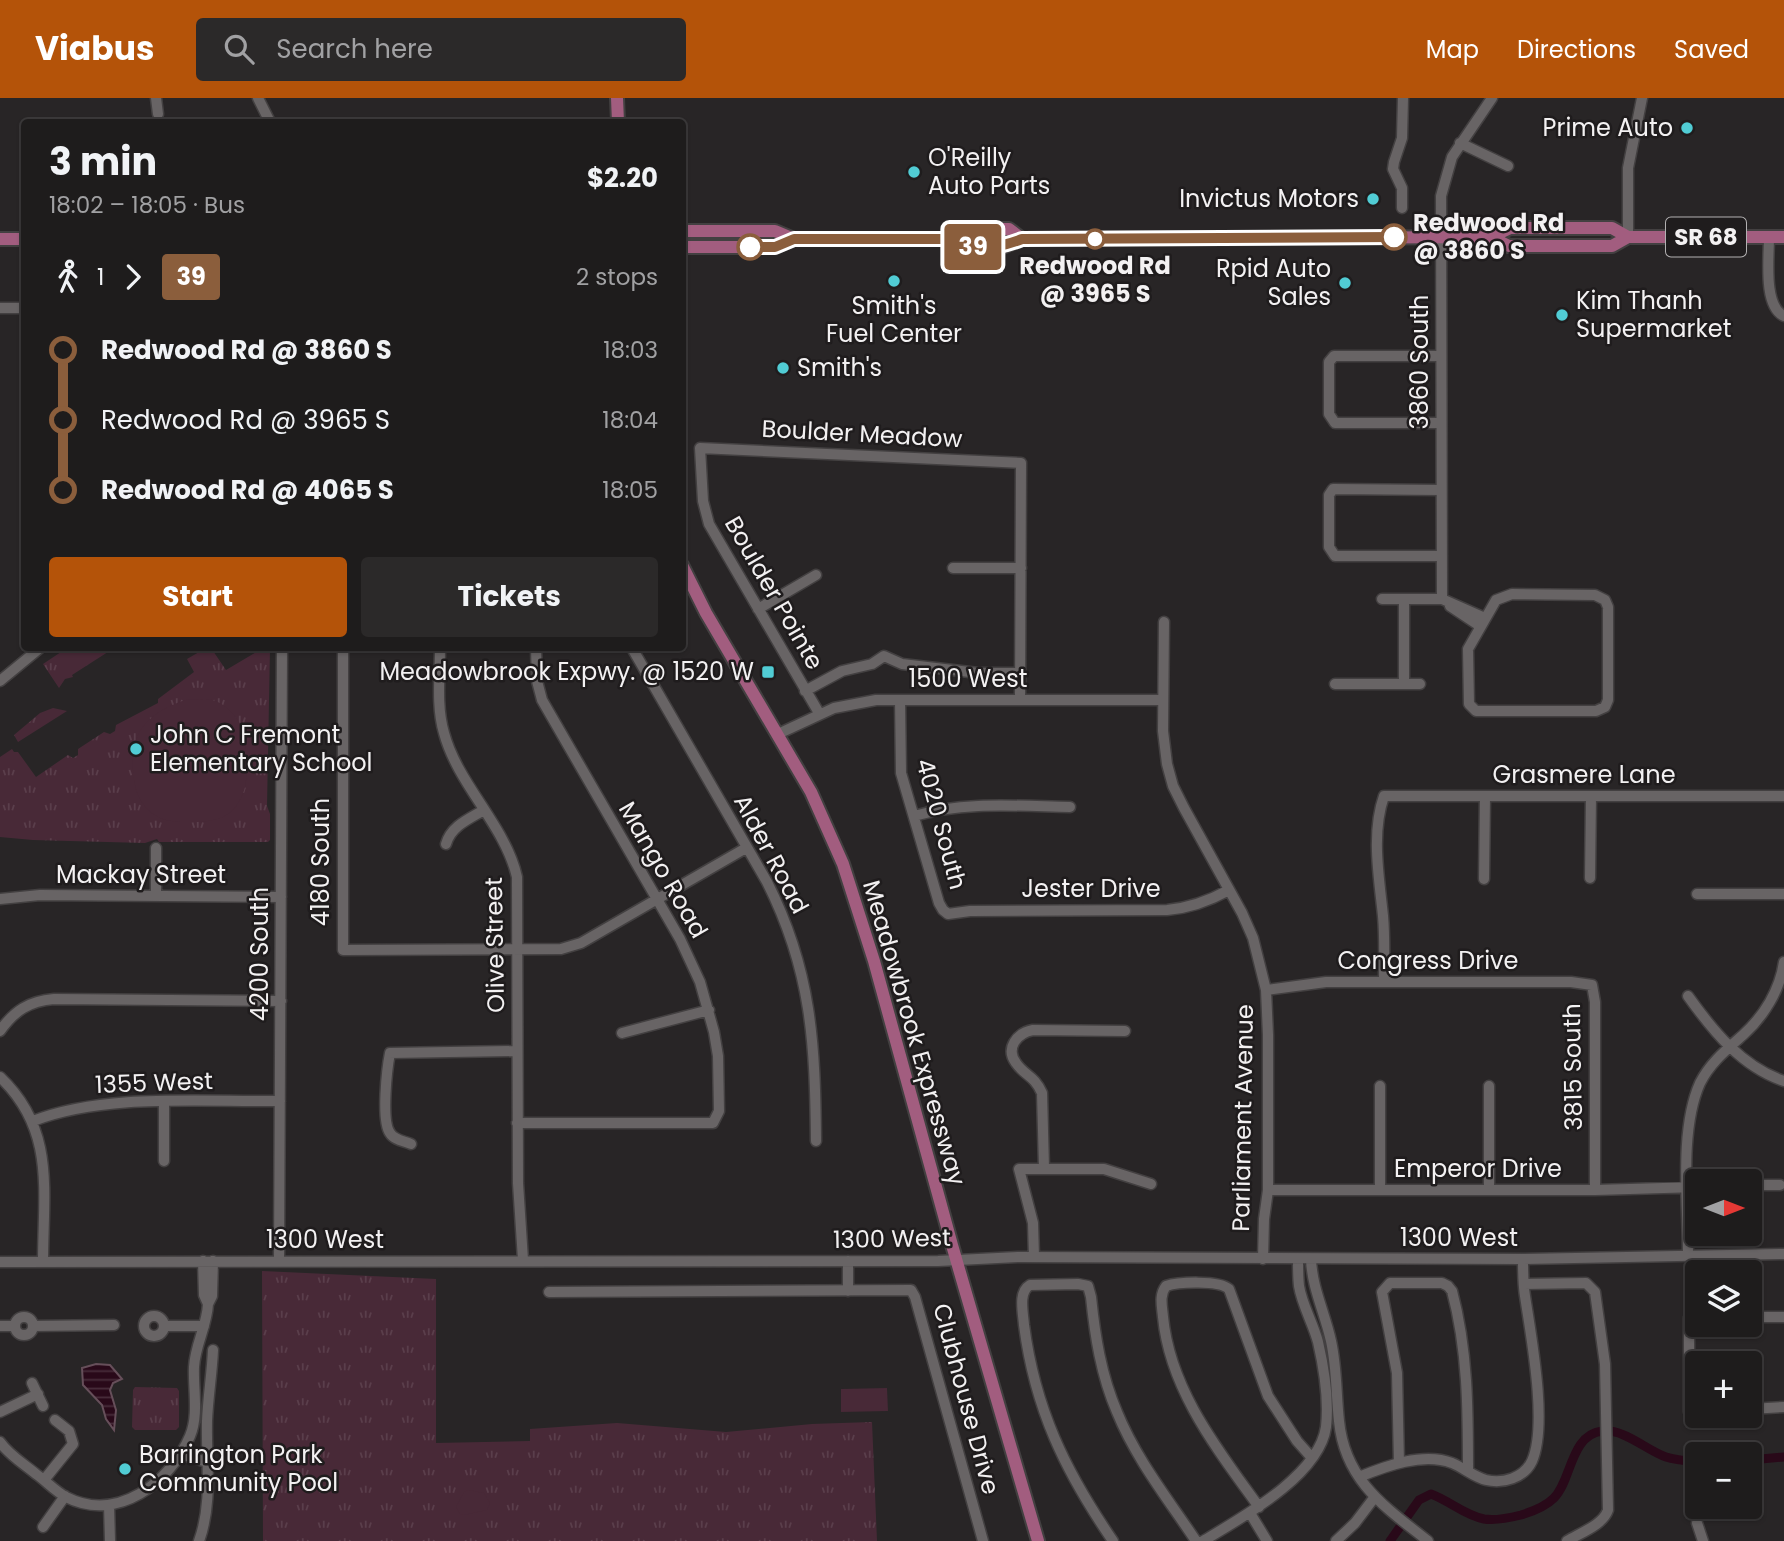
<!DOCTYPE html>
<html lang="en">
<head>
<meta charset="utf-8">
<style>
  body { margin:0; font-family:Poppins,sans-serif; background:#2b2929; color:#f1f3f6; height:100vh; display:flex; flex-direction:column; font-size:26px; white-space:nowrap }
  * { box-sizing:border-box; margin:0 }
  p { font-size:23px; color:#a1a1a3 }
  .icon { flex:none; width:38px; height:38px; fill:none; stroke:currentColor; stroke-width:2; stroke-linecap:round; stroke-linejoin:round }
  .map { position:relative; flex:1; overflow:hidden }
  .sheet { position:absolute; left:21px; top:21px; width:665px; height:532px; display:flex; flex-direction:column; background:#1e1c1c; border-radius:7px; box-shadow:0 2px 5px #0004,0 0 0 2px #3c3a3b }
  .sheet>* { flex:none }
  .badge { padding:0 14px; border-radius:5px; font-size:24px; line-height:46px }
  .needle { width:46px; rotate:90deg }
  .fabs { position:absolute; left:1685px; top:1071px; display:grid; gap:14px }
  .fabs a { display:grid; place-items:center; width:77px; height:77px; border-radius:7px; background:#1e1c1c; box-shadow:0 2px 5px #0004,0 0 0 2px #3c3a3b; font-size:35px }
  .map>.badge { position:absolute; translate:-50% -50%; box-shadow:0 0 0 4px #fff }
  .legs { display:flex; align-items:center; gap:10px; height:77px; padding:0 28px; font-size:23px }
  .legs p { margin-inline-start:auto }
  .headline { display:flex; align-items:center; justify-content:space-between; height:119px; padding:0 28px }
  h1 { font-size:38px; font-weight:700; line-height:52px }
  .action { display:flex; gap:14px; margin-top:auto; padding:14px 28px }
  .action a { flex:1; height:80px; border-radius:7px; background:#b45309; color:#fff; font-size:28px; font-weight:700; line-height:80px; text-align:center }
  .action a+a { background:#2b2929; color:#f1f3f6 }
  ul { padding:0 28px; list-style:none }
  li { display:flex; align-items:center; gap:24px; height:70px; font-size:26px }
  li i { display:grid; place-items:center; width:10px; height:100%; margin:0 9px; background:currentColor }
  li i::after { content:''; width:18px; height:18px; margin:-9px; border:5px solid; border-radius:50%; background:#1e1c1c }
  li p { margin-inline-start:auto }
  li:first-child i { background:linear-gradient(#0000 50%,currentColor 0) }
  li:last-child i { background:linear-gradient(currentColor 50%,#0000 0) }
  header { display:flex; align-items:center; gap:42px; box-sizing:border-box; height:98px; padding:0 35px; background:#b45309; color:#fff }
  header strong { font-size:33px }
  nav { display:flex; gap:38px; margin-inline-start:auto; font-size:24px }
  .search { width:490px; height:63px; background:#2b2929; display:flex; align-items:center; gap:18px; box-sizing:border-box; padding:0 24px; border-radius:7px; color:#a1a1a3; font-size:26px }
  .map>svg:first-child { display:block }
</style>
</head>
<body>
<header>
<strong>Viabus</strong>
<div class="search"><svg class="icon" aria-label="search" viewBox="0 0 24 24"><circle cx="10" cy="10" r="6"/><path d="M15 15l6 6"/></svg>Search here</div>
<nav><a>Map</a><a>Directions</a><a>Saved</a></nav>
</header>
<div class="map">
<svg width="1784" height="1443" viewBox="0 0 1784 1443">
  <defs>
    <pattern id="grass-tufts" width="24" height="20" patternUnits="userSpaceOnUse" patternTransform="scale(1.75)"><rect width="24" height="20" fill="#482937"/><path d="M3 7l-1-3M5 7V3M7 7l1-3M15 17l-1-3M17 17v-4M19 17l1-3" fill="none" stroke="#5a3e4b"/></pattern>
    <pattern id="water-rules" width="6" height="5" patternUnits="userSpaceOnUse" patternTransform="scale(1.75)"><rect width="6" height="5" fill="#290919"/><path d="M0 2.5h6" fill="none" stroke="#482d3b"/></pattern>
  </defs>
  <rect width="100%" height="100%" fill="#282526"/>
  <!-- grass -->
  <path fill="url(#grass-tufts)" d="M67,550H109L111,552L72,577L73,579L65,581L59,590L43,566Z
    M206,550H211L226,572L263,550H270L267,708L270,716V742L268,744H159L157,741L145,745L33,742L0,739V659L12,651L14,654H18L36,679L68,657L73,660L78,657V651L104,634L110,636L115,633L116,627L158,605V601L194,574L187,561Z
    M53,610L67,613L18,644L14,637L40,615Z
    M262,1173L436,1181V1345L530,1343V1331L617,1325L726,1334L812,1326L872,1324L877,1443H263Z
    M135,1289L177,1290L179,1293V1329L176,1332H135L132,1329L133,1292Z"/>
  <!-- pitch -->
  <path fill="#482937" d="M185,602C193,602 204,600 212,602C225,605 238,619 242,631C246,641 248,679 245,689C243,698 236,711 228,716C216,724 201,724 187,724C169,724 156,722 144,707C136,697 134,685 133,672C130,632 149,615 185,602Z
    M887,1290L888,1313L841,1314V1291Z
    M468,1392L484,1395L490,1405L487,1412L464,1417L460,1416L456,1409L464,1394Z"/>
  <!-- water -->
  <path fill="url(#water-rules)" stroke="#664f5a" stroke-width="2" d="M96,1266L110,1267L122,1281L113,1285L110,1292L116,1312L114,1332L106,1321L102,1307L83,1287L82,1270Z"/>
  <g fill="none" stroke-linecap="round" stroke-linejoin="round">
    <!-- canal -->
    <path stroke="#290919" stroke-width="9" d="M1750,1362L1784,1359
      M1390,1443L1419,1402L1431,1396C1450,1403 1464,1417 1484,1421C1496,1423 1509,1420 1521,1417C1531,1414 1546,1408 1554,1400C1572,1382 1570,1337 1602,1333C1625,1331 1646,1352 1666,1359C1675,1362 1687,1363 1698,1364"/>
    <!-- minor casing -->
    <g stroke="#434041" stroke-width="13">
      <path id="minor" d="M156,0L158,16
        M258,0L270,24
        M1460,45L1508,68
        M1402,110V90L1393,71L1394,64L1402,40L1403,0
        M1628,139V70L1642,0
        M1769,139C1769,160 1763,208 1784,218
        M0,210H24
        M1440,258H1334L1329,264V316L1335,325H1441
        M1441,392L1333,391L1329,397V449L1335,458H1442
        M953,470H1021
        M1512,496L1595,497L1605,502L1608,509V602L1605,609L1596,613H1476L1469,606L1468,551L1496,502Z
        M1382,501H1442L1485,520
        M1404,501V586
        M1442,501L1441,98L1452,59L1492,0
        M1450,508L1480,528
        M758,511L816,477
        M1164,524L1163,633L1167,666L1173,688L1184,710L1242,815L1253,840L1266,892L1268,937V1092L1264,1121L1263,1161
        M343,550V852L561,851L581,845L746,750
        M440,550C440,577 436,608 444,635C458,687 505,727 517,779L518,1085L523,1162
        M632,550L767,784C812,873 815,946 816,1043
        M0,583L40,550
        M1335,586H1420
        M805,593L842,573L872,566L884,558L902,566L978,575H1020
        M900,602L901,675L939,805L943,812L948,816L970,813L1167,812C1190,810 1209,803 1229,792
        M819,615L709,426L703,403L700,350L1021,365L1020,602
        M778,636L834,610L876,602H1163
        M914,718C964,703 1018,708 1070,709
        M446,746C451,728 469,721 484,712
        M156,750V798
        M1590,780L1591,698
        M1484,781L1485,698
        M1697,796H1784
        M0,801L40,797L281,799
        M1384,884C1384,862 1385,840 1383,818C1379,779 1371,735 1384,698H1784
        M1266,892L1326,884H1571L1592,887L1595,904V1092
        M1688,898C1713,933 1742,969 1784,983
        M0,933C14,913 29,903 54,901L281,903
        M622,935L709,912
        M0,979C56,1032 43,1094 43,1164
        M1489,988V1092
        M164,1004V1063
        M33,1023C105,995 203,1004 280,1003
        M517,1025H713L719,1013L718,958L714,934L700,884L680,841L542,602L537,583L536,550
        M411,1046C404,1043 394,1042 390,1035C381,1023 387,970 390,955L517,953
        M1044,1070L1042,995C1034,977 1025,978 1016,965C1005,950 1017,935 1033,932L1125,933
        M1750,1087H1780
        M1268,1092H1595L1698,1089
        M1380,1092V988
        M1688,1156C1688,1105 1679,1032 1700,985C1710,965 1726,952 1743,937C1764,918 1780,892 1784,864
        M1034,1159L1033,1125L1019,1071H1104L1151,1086
        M1311,1161C1312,1190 1325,1215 1331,1243C1337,1270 1336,1296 1339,1323C1345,1383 1385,1409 1428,1443
        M279,1162L282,550
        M203,1163L204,1197L208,1206
        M848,1163V1193
        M0,1164L938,1163L1018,1159L1523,1161L1784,1156
        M1524,1186L1586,1185L1595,1194L1605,1266L1608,1412C1603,1427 1580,1435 1567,1443
        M549,1194L911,1192L915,1199L983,1443
        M144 1228a10 10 0 1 1 20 0a10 10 0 1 1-20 0Z
        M1750,1219H1784
        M15 1228a9 9 0 1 1 18 0a9 9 0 1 1-18 0Z
        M1698,1220H1689V1314L1698,1313
        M0,1228H15
        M33,1228L114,1227
        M164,1228H204
        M32,1285L43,1308
        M1750,1311L1784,1309
        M0,1314L38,1296
        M0,1344C9,1357 24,1366 36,1376C46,1383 55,1393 66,1399C117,1425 170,1385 190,1338C199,1317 193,1291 194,1269C195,1247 207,1228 208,1206L212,1198L213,1163
        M180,1356L207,1364
        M1399,1365L1397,1275L1382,1194L1390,1185H1442L1448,1188L1452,1193C1468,1252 1468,1313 1468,1373
        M1359,1379C1386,1368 1423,1354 1452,1365C1464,1370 1474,1379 1486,1382C1503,1386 1524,1380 1532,1363C1548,1327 1531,1238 1525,1198C1523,1186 1523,1173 1523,1161
        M44,1382L73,1346L69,1333L55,1322
        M109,1407L110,1443
        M1259,1409C1218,1352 1170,1292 1163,1219C1162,1208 1159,1197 1166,1188C1178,1184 1219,1182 1229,1191L1268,1298L1297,1343L1312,1360
        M1250,1415L1267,1443
        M1697,1425L1703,1443
        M43,1429L65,1398
        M199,1443C213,1404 206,1364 207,1323C208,1299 212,1275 213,1252
        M1113,1443C1065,1373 1035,1311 1024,1227C1023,1214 1018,1194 1030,1187L1078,1186L1088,1188L1091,1199C1095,1238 1101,1277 1117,1314C1136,1361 1168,1401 1196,1443
        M1203,1443C1241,1420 1319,1378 1326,1329C1329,1302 1324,1270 1318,1244C1313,1225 1302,1207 1299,1188C1298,1179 1298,1170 1298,1161
        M1336,1443L1355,1425L1374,1400"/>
    </g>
    <!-- major casing -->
    <g stroke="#434041" stroke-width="16">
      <path id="major" d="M617,0L618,24
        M682,133H775L794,141H945L966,131H1009L1022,141
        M1491,139L1509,148H1612L1628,139H1784
        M0,141H24
        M945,141L956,149H1003L1022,141L1491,139L1510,130H1612L1628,139
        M682,149H775L794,141
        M682,467L706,515L811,694L843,766L874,863L952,1147L1038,1443"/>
    </g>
    <!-- minor -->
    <use href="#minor" stroke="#686465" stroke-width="10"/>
    <!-- major -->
    <use href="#major" stroke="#a25d7f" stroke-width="12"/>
  </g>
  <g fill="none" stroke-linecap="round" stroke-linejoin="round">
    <!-- line-1 casing -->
    <g stroke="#fff" stroke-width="16">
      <path id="line-1" d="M750,149H775L794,141H945C965,156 999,150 1022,141L1394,139"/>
    </g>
    <!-- line-1 -->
    <use href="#line-1" stroke="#8b5e3c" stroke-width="10"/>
  </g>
  <!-- markers -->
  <g fill="#51ccd4" stroke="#1f1c1d" stroke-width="2.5">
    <circle cx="1687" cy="30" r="7"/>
    <circle cx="914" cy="74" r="7"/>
    <circle cx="1373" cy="101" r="7"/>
    <circle cx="894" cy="183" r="7"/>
    <circle cx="1345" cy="185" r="7"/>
    <circle cx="1562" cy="217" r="7"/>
    <circle cx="783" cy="270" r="7"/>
    <rect x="761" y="567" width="14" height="14" rx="3.5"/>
    <circle cx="136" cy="651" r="7"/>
    <circle cx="125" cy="1371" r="7"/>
  </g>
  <g fill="#fff" stroke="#8b5e3c" stroke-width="3.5">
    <circle cx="1394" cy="139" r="12"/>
    <circle cx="1095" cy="141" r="9"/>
    <circle cx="750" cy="149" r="12"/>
  </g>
  <g text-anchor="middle" stroke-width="5" stroke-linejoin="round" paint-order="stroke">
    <!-- shield labels -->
    <rect fill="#1f1c1d" stroke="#b3b1b2" stroke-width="2" x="1666" y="119.5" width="80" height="39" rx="5"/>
    <g font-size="23" font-weight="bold" fill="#f3f1f2">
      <text x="1706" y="147">SR 68</text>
    </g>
    <!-- poi labels -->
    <g font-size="24" fill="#f3f1f2" stroke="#1f1c1d" text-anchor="start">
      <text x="1673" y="38" text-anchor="end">Prime Auto</text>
      <text x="928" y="68">O'Reilly<tspan x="928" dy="28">Auto Parts</tspan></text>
      <text x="1359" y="109" text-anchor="end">Invictus Motors</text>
      <text x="1331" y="179" text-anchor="end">Rpid Auto<tspan x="1331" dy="28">Sales</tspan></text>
      <text x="1576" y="211">Kim Thanh<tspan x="1576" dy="28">Supermarket</tspan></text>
      <text x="894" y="216" text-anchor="middle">Smith's<tspan x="894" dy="28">Fuel Center</tspan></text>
      <text x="797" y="278">Smith's</text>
      <text x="754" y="582" text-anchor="end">Meadowbrook Expwy. @ 1520 W</text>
      <text x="150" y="645">John C Fremont<tspan x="150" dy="28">Elementary School</tspan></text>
      <text x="139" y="1365">Barrington Park<tspan x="139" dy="28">Community Pool</tspan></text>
    </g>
    <!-- stop labels -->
    <g font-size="24" font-weight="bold" fill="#f3f1f2" stroke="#1f1c1d" text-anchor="start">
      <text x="1413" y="133">Redwood Rd<tspan x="1413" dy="28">@ 3860 S</tspan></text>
      <text x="1095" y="176" text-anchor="middle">Redwood Rd<tspan x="1095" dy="28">@ 3965 S</tspan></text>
    </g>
    <!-- street labels -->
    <g font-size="24" fill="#f3f1f2" stroke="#1f1c1d">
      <text transform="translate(1420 264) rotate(-90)" y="8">3860 South</text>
      <text transform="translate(862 336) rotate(3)" y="8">Boulder Meadow</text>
      <text transform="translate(774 495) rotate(60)" y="8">Boulder Pointe</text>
      <text x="968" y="589">1500 West</text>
      <text x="1584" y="685">Grasmere Lane</text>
      <text transform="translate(941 726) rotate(75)" y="8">4020 South</text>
      <text transform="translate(771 756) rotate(62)" y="8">Alder Road</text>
      <text transform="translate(321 764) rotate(-90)" y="8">4180 South</text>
      <text transform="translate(663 772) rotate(60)" y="8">Mango Road</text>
      <text x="141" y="785">Mackay Street</text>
      <text x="1091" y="799">Jester Drive</text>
      <text transform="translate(495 847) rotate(-91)" y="8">Olive Street</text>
      <text transform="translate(260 856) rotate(-90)" y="8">4200 South</text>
      <text x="1428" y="871">Congress Drive</text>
      <text transform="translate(914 935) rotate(74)" y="8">Meadowbrook Expressway</text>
      <text transform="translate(1573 969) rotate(-91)" y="8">3815 South</text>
      <text transform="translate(154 985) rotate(-2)" y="8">1355 West</text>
      <text transform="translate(1243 1020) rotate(-89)" y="8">Parliament Avenue</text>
      <text x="1478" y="1079">Emperor Drive</text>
      <text x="1459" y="1148">1300 West</text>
      <text transform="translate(892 1141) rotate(-1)" y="8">1300 West</text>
      <text x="325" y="1150">1300 West</text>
      <text transform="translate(966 1301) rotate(75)" y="8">Clubhouse Drive</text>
    </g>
  </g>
</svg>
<div class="fabs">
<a><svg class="needle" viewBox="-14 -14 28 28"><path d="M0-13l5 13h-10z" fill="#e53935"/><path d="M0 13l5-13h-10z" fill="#a1a1a3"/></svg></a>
<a><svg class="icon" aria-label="layers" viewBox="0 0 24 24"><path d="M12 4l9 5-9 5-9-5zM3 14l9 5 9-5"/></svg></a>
<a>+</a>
<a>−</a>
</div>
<b class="badge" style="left:973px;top:149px;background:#8b5e3c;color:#fff">39</b>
<section class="sheet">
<div class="headline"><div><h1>3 min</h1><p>18:02 – 18:05 · Bus</p></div><b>$2.20</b></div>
<div class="legs"><svg class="icon" aria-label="walk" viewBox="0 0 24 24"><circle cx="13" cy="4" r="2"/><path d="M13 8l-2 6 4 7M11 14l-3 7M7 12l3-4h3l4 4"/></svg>1<svg class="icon" aria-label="forward" viewBox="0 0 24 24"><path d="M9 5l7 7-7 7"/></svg><b class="badge" style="background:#8b5e3c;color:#fff">39</b><p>2 stops</p></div>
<ul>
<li><i style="color:#8b5e3c"></i><b>Redwood Rd @ 3860 S</b><p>18:03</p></li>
<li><i style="color:#8b5e3c"></i><span>Redwood Rd @ 3965 S</span><p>18:04</p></li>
<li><i style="color:#8b5e3c"></i><b>Redwood Rd @ 4065 S</b><p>18:05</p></li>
</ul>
<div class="action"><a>Start</a><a>Tickets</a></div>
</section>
</div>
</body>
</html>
